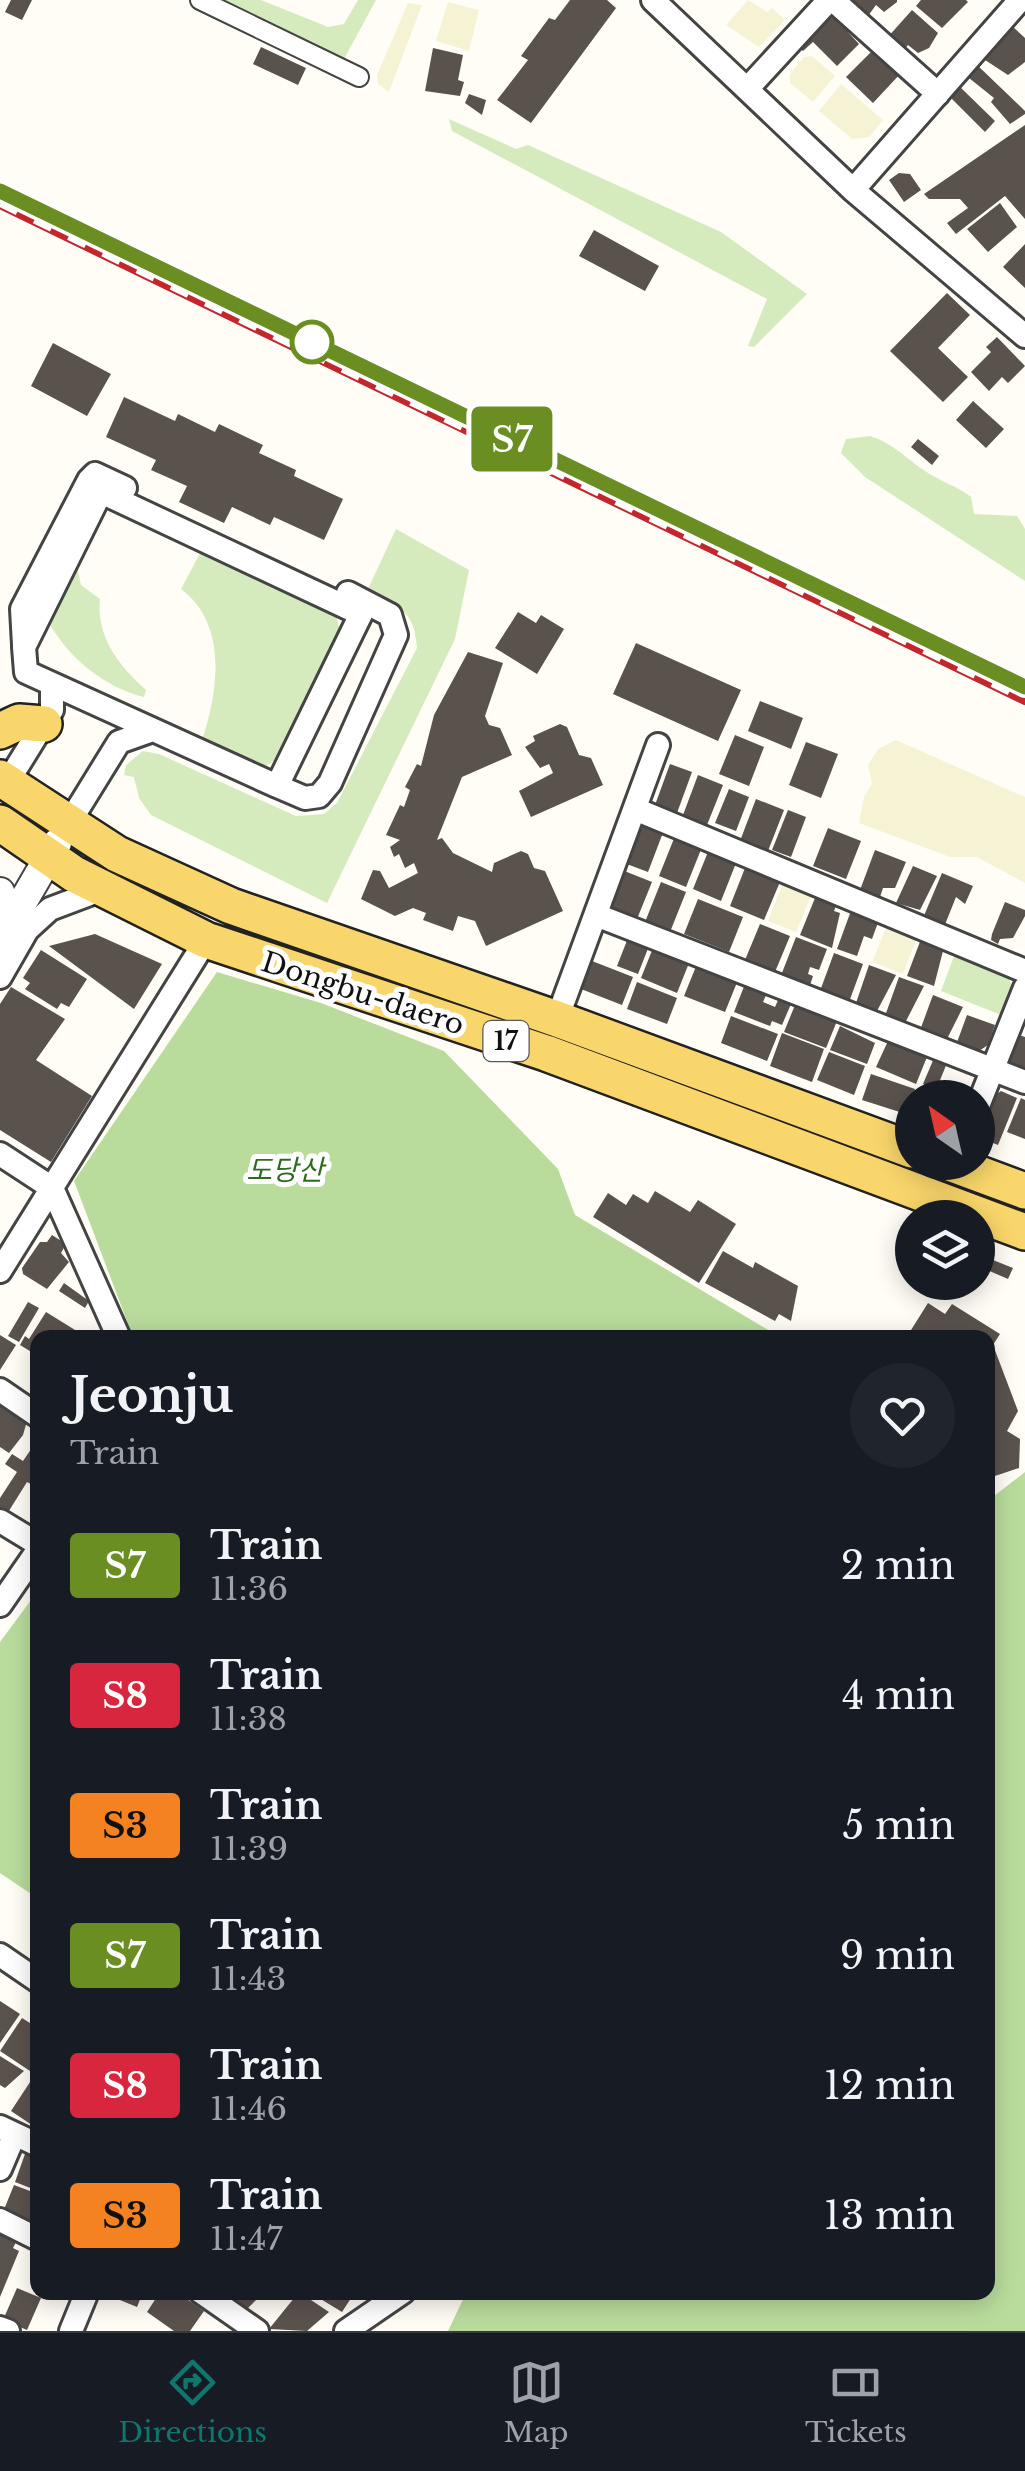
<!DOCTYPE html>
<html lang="en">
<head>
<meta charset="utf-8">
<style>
  body { margin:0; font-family:"Libre Baskerville","Noto Sans KR",serif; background:#20242c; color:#f1f3f6; height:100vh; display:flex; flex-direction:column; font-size:38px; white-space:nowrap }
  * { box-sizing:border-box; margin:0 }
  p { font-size:32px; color:#9ea1a6 }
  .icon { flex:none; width:55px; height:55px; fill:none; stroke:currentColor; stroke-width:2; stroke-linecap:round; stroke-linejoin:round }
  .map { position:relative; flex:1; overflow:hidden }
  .drawer { position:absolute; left:30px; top:1330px; width:965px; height:970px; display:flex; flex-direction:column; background:#171b24; border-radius:20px; box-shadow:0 5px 25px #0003 }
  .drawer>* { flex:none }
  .badge { padding:0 20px; border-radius:8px; font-size:35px; line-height:65px }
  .needle { width:65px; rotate:326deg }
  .tools { position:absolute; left:895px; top:1080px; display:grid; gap:20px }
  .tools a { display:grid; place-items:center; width:100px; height:100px; border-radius:50%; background:#171b24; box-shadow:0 5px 25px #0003; font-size:50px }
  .map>.badge { position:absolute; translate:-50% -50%; box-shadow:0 0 0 5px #fff }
  .round { display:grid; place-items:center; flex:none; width:105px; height:105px; border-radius:52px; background:#20242c }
  .headline { display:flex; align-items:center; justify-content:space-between; height:170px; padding:0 40px }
  h1 { font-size:48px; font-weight:800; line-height:75px }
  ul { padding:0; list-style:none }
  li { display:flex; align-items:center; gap:30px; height:130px; padding:0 40px }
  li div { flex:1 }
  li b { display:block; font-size:38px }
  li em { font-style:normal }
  li .badge { min-width:110px; font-weight:700; text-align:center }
  .tab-bar { display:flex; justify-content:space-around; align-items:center; height:140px; border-top:2px solid #363941; background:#171b24; font-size:28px; color:#9ea1a6 }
  .tab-bar a { display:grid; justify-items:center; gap:5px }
  .tab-bar .current { color:#0f766e }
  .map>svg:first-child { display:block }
</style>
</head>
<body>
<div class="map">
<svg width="1025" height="2331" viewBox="0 0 1025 2331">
  <rect width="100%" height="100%" fill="#fffdf5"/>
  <!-- farmland -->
  <path fill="#f6f3d4" d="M748,0L767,12L772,8L785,20L759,47L726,25Z
    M448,2L479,10L469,51L436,41Z
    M408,3L422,5L389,92L378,84L377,75Z
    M812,56L835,76L813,102L790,83V74L804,57Z
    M841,84L883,120L869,137L852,139L819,111Z
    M896,740L1025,797V883L977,857H950L859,823L864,797L872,784L868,765L878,749Z
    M784,880L813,891L796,932L768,921Z
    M888,924L918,935L903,974L872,962Z"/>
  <!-- green -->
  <path fill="#d5ebbd" d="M216,0H261L328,27L344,24L358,0H376L344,59Z
    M449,119L516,149L528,145L721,232L807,294L754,347L748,346L767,299L452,131Z
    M870,436C898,445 911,465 937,478C949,485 960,488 971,497L974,514L1017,516L1025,529V581L865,477L841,453L846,439Z
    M396,529L469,570L455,639L327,903L151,815L139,798L134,777L124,775L126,765L143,751L159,754L296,816L324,814L337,803L417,648C414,608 399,608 367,591Z
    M204,546L336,615L340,632L274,761L260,769L201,743C218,694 229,625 181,589Z
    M75,559L81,585L100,599C96,637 119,666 146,690L144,697C104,687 69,658 49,623L48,614Z
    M956,951L1007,972L1012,988L1001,1015L941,991Z"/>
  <!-- forest -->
  <path fill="#b9dc9c" d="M217,972L321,1003L444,1051L558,1169L575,1215L780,1337H133L74,1181Z
    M1025,1472V2331H448L466,2293L988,2292V1493L994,1496Z
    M37,1592V1898L0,1873V1642Z"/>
  <!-- building -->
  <path fill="#5a524d" d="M11,0H32L22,20L5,12Z
    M570,0H607L616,8L531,123L497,100L528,60L521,56L549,18L555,20Z
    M850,0H897V2L884,12L876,5L868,16Z
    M921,0H966L968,2L942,28L916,6Z
    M912,10L938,33L929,48L918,53L908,45L902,52L887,38Z
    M832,16H843L854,27L848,32L859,44L837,66L813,42L803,51L800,48Z
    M1011,25L1025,38V62L1008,75L982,58Z
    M261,47L306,68L298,85L253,64Z
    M876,47L902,72L873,103L846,77Z
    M433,48L463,55L458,80L464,82L460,96L425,91Z
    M975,63L1025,111V114L1010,124L991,102L994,98L964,74Z
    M958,85L995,121L985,132L948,95Z
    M469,94L486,100L482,115L465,103Z
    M1025,125V219L1005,196L956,234L947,223L968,208L960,199H929L924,194Z
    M899,173L910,174L921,190L904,202L889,180Z
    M1000,203L1017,227L988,252L967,229Z
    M594,230L659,266L645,291L579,256Z
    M1025,244V288L1003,267Z
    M947,293L970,315L938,348L968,377L943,402L890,351Z
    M997,337L1025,366L1008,383L1002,377L989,391L971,372L991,352L986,347Z
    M53,343L111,374L87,416L31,386Z
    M124,397L175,421L178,414L215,432L219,424L263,445L259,453L296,470L294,476L343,499L324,540L274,517L270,525L232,507L224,523L179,502L187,486L151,470L156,460L106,437Z
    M973,401L1004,429L986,448L956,420Z
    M918,439L939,456L932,465L911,447Z
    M518,612L536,623L541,615L564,629L537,674L495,648Z
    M636,643L741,690L718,741L613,694Z
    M468,652L503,663L485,716L489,725L500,728L512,755L462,777L437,840L442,838L453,853L492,872L494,863L521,851L528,854L534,868L545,871L563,911L486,946L475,921L458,916L453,931L423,920L426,913L413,908L395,916L361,899L373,870L380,871L389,888L418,873L414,863L405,868L399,854L394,857L390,847L400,840L386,835L400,805L404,807L410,790L405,787L417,764L421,766L434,715Z
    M760,701L803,718L791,749L748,731Z
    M560,724L567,727L579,755L591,758L603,785L531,817L519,791L553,773L549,764L540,768L525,747L535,741L533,736Z
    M735,735L764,747L749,786L719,774Z
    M806,742L838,754L821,798L789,785Z
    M670,764L692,772L677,813L655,805Z
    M698,775L723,785L707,825L683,815Z
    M729,789L749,797L736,831L715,823Z
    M756,799L784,810L768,851L740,841Z
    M788,810L806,817L791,857L772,850Z
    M641,821L664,830L648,872L624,863Z
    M828,828L861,841L846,879L813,866Z
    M675,836L702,847L686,887L659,876Z
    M710,847L738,858L721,901L693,889Z
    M875,850L906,862L895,888H883L880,897L860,890Z
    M747,863L782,877L764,920L730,906Z
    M913,866L937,876L920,910L896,903Z
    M622,870L652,882L637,919L607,907Z
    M942,873L973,886L965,904L956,897L944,927L923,918Z
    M661,882L686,892L670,932L645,922Z
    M817,893L848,906L847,910L836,906L834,911L840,913L832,948L800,935Z
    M698,899L743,917L729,952L684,934Z
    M1005,902L1025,910V916L1013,938L1000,939L998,944L991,940L992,934Z
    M852,908L880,917L872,939L864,936L857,956L837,949Z
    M760,924L790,936L775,972L745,960Z
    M95,934L162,964L134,1009L49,946Z
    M796,937L827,949L819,970L810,967L808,974L813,976L809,988L780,978Z
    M628,938L649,946L638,974L617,966Z
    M921,939L944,947L934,986L907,976Z
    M653,948L689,963L677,993L641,978Z
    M41,950L87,979L69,1007L61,1003L57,1009L25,989L30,983L23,978Z
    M834,953L863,964L849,1002L820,991Z
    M592,961L633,977L622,1005L581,989Z
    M697,964L738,980L725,1012L684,996Z
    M869,965L896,975L877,1011L856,1003Z
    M899,977L924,986L905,1023L885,1016Z
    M637,982L677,998L667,1024L627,1009Z
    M745,984L767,993L763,1002L775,1007L779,998L791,1004L782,1025L772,1021L770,1026L734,1012Z
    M11,987L65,1019L36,1060L92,1096L51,1162L0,1130V1004Z
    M933,995L963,1007L945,1043L919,1033Z
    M795,1005L837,1021L826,1048L784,1032Z
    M967,1015L995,1025L988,1045L976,1053L956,1045Z
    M731,1016L778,1034L767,1061L721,1043Z
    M840,1026L875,1043L867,1064L830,1050Z
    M782,1033L824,1049L812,1082L770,1066Z
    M1016,1034L1025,1037V1075L1011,1070L1006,1058Z
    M888,1041L927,1057L916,1084L876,1067Z
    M829,1052L865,1066L854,1095L817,1080Z
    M934,1058L947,1063L936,1090L923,1084Z
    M871,1074L915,1089L906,1114L862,1100Z
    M1001,1091L1017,1098L998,1145L978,1137V1132L991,1098Z
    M1021,1098L1025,1100V1139L1007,1132Z
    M655,1191L690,1212L698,1200L736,1224L699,1283L593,1217L608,1193L626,1205L633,1194L648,1203Z
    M52,1235L66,1244L61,1253L69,1262L47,1289L23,1274L22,1268L40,1242H47Z
    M723,1251L753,1268L755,1262L798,1286L791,1321L779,1314L775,1321L705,1283Z
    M978,1254L1013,1268L1008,1279L978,1266Z
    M64,1283L89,1301L85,1308L59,1291Z
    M28,1302L39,1308L19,1342L8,1336Z
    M928,1303L945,1314L952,1304L1000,1334L993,1345L1018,1411L1007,1431L1020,1439L1019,1468L995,1476L988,1472V1338H906Z
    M46,1312L88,1338H38V1356L20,1345L25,1336L29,1339Z
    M0,1335L16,1345L0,1370Z
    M0,1405L27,1421L23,1435L9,1453L0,1447Z
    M38,1439V1488L27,1482L7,1514L0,1509V1498L17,1472L5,1464L12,1454L23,1461Z
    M0,2001L20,2014L0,2043Z
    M22,2018L38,2028V2060L30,2071L0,2051Z
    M0,2056L24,2071L5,2088L0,2085Z
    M34,2076L38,2079V2129L11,2111Z
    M38,2151V2191L15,2182L25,2154Z
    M14,2185L38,2194L30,2222L3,2212Z
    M0,2235L16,2242L13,2248L19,2251L0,2297Z
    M17,2288L41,2298L27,2330L3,2320Z
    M117,2292H143L137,2307L115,2298Z
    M160,2292H177L204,2311L190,2331H174L147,2312Z
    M230,2292H264L246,2310L227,2297Z
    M299,2292L329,2312L307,2331L269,2329Z
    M323,2292H355L342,2312L319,2298Z"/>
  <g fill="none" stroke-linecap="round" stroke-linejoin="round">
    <!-- pedestrian casing -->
    <g stroke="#444" stroke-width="22">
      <path id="pedestrian" d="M200,0L359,77"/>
    </g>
    <!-- minor casing -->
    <g stroke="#444" stroke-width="28">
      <path id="minor" d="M653,0L853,190L1025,336
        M833,0L938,94
        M747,89L829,0
        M853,190L1020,0
        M101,492L361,614L277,786L26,672L24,647Z
        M24,645L22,609L89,480L95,474L125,488
        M7,783L52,710V685
        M277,786L305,798L319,796L330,783L396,635L390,615L348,593
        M635,809L1025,971
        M69,823L119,742L150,731
        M596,915L1025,1082
        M0,977L27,930L50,909L103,889
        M557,1019L658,745
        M978,1106L1025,988
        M0,1154L52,1188L119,1338
        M0,1271L206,940
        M0,1390L38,1416
        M0,1521L38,1544
        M0,1605L38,1550
        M0,1955L38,1981
        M0,2127L38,2145
        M0,2169L14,2136
        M0,2220L38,2239
        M201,2292L257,2331
        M0,2328L8,2331
        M71,2331L87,2292
        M346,2331L403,2292"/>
    </g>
    <!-- tertiary casing -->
    <g stroke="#444" stroke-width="32">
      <path id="tertiary" d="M0,892L13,920
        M0,941L57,843"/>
    </g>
    <!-- primary casing -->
    <g stroke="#222" stroke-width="40">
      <path id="primary" d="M0,731L19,722L44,724
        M0,778L117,854L231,906L557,1019L912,1150
        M0,823L74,874L206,940L546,1053L1025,1232
        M947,1162L1025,1191"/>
    </g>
    <!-- pedestrian -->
    <use href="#pedestrian" stroke="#fff" stroke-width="18"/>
    <!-- minor -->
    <use href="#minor" stroke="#fff" stroke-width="22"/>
    <!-- tertiary -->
    <use href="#tertiary" stroke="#fff" stroke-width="28"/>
    <!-- primary -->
    <use href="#primary" stroke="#f9d66b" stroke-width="35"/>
    <!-- rail casing -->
    <g stroke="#c4262e" stroke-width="10">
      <path id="rail" d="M0,204L1025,700"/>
    </g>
    <!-- rail -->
    <use href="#rail" stroke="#fff" stroke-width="6" stroke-dasharray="19" stroke-linecap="butt"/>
  </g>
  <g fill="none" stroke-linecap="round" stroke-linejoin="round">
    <!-- line casing -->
    <g stroke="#fff" stroke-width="22">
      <path id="line" d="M0,191L1025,687"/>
    </g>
    <!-- line -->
    <use href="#line" stroke="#6b8e23" stroke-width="15"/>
  </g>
  <!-- markers -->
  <circle fill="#fff" stroke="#6b8e23" stroke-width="5" cx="312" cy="342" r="20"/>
  <g text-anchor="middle" stroke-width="10" stroke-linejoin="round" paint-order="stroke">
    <!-- shield labels -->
    <rect fill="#fff" stroke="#585858" stroke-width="2.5" x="483.5" y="1021" width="45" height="40" rx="8"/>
    <g font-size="25" font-weight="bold" fill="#111">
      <text x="506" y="1050">17</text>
    </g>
    <!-- street labels -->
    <g font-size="28" fill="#111" stroke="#fff">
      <text transform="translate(363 993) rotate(18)" y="10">Dongbu-daero</text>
    </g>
    <!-- park labels -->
    <g font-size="28" font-style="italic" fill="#2f6b1f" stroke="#fff">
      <text x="285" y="1180">도당산</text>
    </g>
  </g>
</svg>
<div class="tools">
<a><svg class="needle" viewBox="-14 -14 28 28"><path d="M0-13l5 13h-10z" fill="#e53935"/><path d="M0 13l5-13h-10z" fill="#9ea1a6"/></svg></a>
<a><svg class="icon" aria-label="layers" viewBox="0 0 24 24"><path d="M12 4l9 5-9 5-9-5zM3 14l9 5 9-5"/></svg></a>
</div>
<b class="badge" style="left:512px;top:439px;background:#6b8e23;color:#fff">S7</b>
<section class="drawer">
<div class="headline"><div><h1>Jeonju</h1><p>Train</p></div><a class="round"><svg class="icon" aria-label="heart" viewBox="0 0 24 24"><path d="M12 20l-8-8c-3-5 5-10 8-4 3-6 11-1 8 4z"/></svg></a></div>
<ul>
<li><span class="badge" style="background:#6b8e23;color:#fff">S7</span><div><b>Train</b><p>11:36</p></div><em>2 min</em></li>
<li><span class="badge" style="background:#d7263d;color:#fff">S8</span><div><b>Train</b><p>11:38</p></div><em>4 min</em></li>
<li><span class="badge" style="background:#f58220;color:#111">S3</span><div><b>Train</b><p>11:39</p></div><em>5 min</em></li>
<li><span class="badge" style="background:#6b8e23;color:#fff">S7</span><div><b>Train</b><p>11:43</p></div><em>9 min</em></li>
<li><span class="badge" style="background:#d7263d;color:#fff">S8</span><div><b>Train</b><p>11:46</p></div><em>12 min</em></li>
<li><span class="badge" style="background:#f58220;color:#111">S3</span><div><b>Train</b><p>11:47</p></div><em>13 min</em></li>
</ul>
</section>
</div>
<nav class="tab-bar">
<a class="current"><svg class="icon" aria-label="directions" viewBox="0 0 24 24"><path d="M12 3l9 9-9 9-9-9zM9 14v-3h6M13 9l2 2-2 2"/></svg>Directions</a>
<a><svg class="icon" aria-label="map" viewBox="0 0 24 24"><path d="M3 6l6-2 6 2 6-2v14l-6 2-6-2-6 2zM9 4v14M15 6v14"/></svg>Map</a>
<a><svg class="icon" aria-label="tickets" viewBox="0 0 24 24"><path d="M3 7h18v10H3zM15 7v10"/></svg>Tickets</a>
</nav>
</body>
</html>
